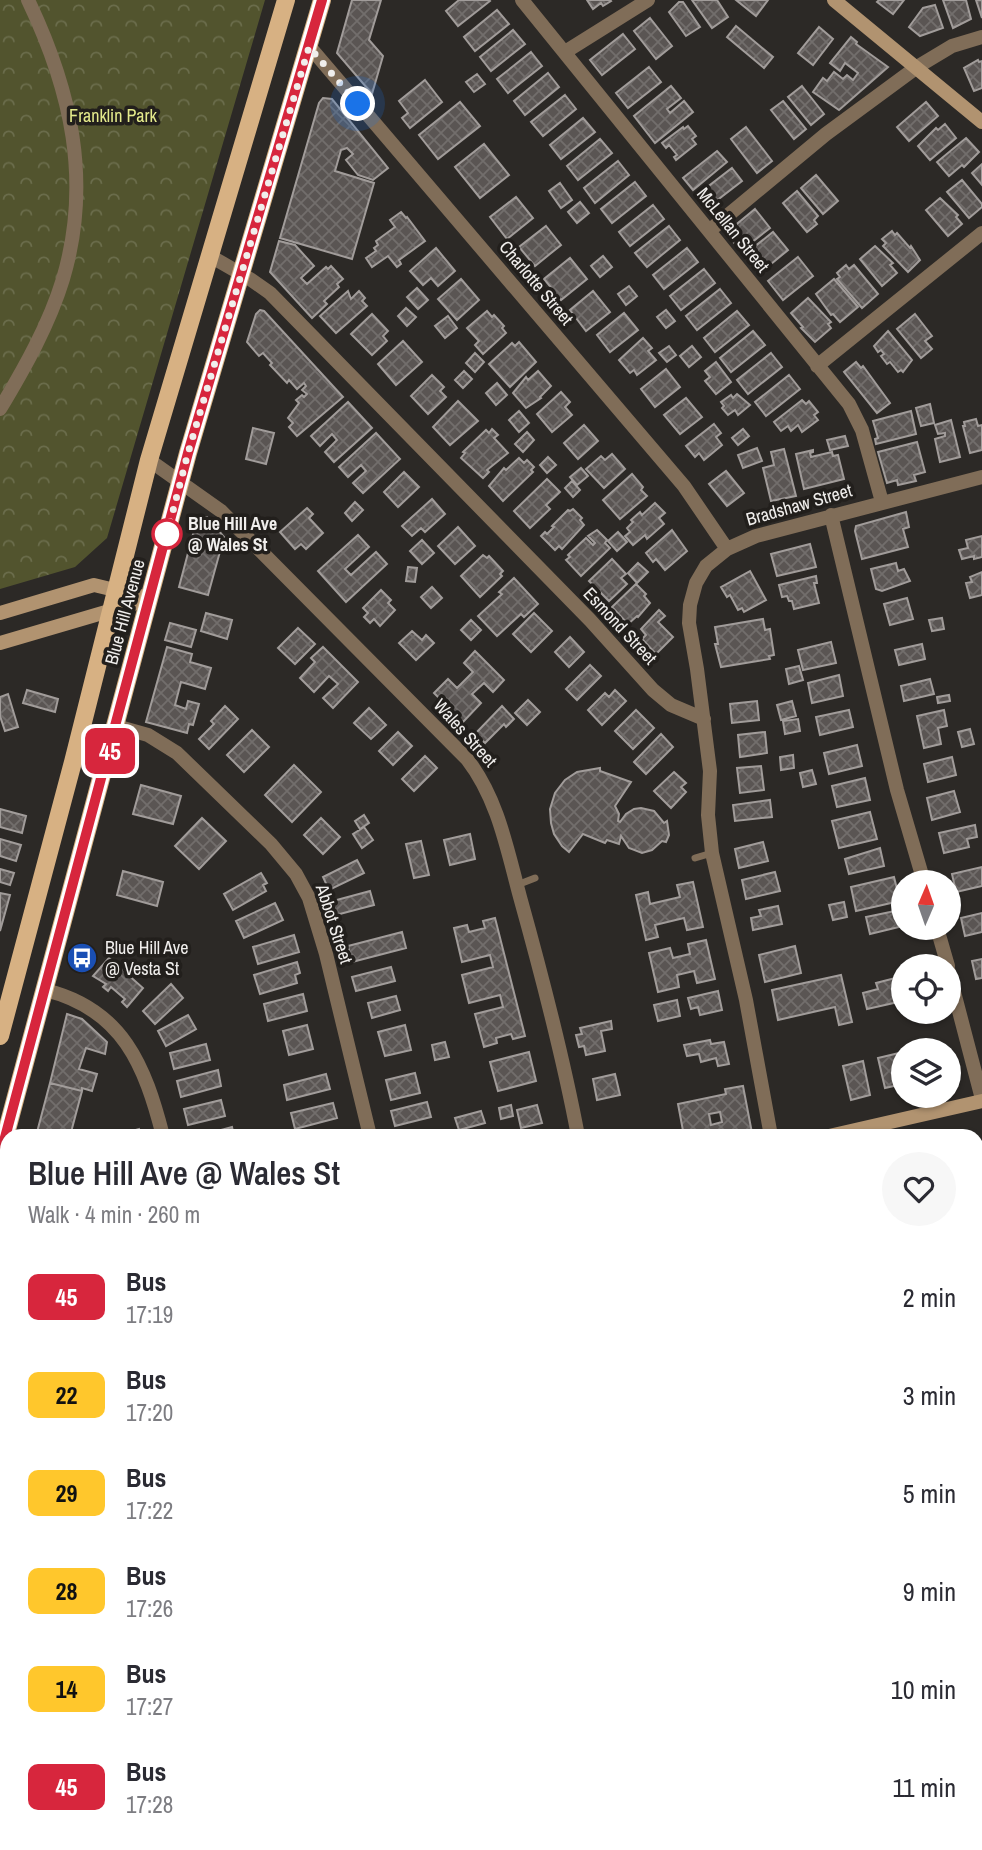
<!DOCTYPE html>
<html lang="en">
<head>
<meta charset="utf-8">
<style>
  body { margin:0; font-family:"Archivo Narrow",sans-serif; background:#f7f7f7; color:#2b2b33; height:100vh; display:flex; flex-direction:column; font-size:26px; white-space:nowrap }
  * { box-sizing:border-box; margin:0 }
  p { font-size:23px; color:#7c7c81 }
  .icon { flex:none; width:38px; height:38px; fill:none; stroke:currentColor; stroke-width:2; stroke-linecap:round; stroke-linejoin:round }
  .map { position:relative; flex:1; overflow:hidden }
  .sheet { position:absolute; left:0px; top:1129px; width:984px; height:723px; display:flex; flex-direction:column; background:#fff; border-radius:21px 21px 0 0; box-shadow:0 2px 5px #0004 }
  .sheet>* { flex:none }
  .badge { padding:0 14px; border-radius:10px; font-size:24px; line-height:46px }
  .needle { width:46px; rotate:2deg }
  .buttons { position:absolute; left:891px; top:870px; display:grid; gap:14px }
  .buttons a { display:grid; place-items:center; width:70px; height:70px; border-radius:50%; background:#fff; box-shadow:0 2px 5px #0004; font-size:35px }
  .you { position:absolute; width:35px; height:35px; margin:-18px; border:5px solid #fff; border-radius:50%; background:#1a73e8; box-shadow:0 0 0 10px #1a73e833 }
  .map>.badge { position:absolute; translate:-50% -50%; box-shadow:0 0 0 4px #fff }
  .round { display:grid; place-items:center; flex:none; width:74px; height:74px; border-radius:37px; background:#f7f7f7 }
  .overview { display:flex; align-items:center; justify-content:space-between; height:119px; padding:0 28px }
  h1 { font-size:33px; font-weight:600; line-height:52px }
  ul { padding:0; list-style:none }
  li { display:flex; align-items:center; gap:21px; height:98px; padding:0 28px }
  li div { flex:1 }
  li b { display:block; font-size:26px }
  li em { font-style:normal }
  li .badge { min-width:77px; font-weight:700; text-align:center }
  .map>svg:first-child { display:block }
</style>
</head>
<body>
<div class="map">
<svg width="982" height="1850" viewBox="0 0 982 1850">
  <defs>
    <pattern id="park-crowns" width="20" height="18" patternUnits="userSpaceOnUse" patternTransform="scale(1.75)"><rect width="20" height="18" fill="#52542e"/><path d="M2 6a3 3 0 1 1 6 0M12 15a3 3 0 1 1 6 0" fill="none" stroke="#6b6d4c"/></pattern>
    <pattern id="building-cross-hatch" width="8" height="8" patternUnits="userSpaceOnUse" patternTransform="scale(1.75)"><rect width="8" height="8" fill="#5a5553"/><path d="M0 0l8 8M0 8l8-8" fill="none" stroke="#726e6c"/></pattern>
  </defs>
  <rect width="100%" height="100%" fill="#2c2926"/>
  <!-- park -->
  <path fill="url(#park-crowns)" d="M0,0H265L107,538L75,567L0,589Z
    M0,1481L7,1483V1844H802L815,1850H0Z"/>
  <!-- building -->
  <path fill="url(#building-cross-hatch)" stroke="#a19c9a" stroke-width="2" fill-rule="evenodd" d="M352,0H381L369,40L383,56L372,94L337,53Z
    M459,0H489L490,1L458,26L446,11Z
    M587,0H610L611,1L603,6L601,3L593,9Z
    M692,0H717L728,17L712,28Z
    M736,0H768L756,16Z
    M879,0H904L893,14L877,2Z
    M943,0H966L971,19L953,28Z
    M976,0H982V18Z
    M679,2H683L700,27L686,36L669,12Z
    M935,5L943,28L920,36L909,27L923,8Z
    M497,10L509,24L475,51L464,37Z
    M650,18L672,46L656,59L634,31Z
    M736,26L773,57L764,68L727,37Z
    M819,27L833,39L813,65L798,53Z
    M513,30L525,44L491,71L480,57Z
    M623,34L635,49L602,75L590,60Z
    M851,37L857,42L856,44L888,67L839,110L813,92L823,78L827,81L834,72L843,79L847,75L853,80L858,73L845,63L840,71L830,63Z
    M531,52L542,66L508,93L497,79Z
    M978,60L979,62L982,61V88L974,91L964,68Z
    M649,67L661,82L628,108L616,93Z
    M548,73L559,87L525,115L514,101Z
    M477,74L485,84L474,92L466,82Z
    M425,80L442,102L410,128L402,118L408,113L399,101Z
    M671,86L681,98L667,109L670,113L684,101L693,112L655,143L634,116Z
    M802,86L824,114L811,125L788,97Z
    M565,95L576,109L543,136L531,122Z
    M323,98L332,99L388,168L373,180L358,175L346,160L353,154L347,148L341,150L335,171L374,183L352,259L280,238L319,103Z
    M783,101L806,129L794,139L771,110Z
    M460,102L480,126L438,159L419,135Z
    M926,102L938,116L909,141L897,127Z
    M583,118L595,132L561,159L550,145Z
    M945,124L956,138L930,160L918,146L936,128L938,130Z
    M688,126L696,136L692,139L696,144L676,160L674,157L677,155L669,145L666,148L662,143L683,127L684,129Z
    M746,127L772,161L757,173L731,139Z
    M966,138L979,152L964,167L962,165L949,176L937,162Z
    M600,139L612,153L578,180L567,166Z
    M484,144L509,175L480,198L455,167Z
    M717,151L727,162L693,190L683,178Z
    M618,161L629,175L595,203L584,188Z
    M982,164V185L972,173Z
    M732,168L742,181L707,208L697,195Z
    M816,175L838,201L823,214L801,188Z
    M962,180L982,204V207L969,218L947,192Z
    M635,182L646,196L612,223L601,209Z
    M560,183L572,200L561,208L549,191Z
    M797,191L818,216L814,220L817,224L807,232L783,203Z
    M516,197L533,218L507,239L490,217Z
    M940,198L958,215L956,217L962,224L948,236L926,210Z
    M580,202L589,213L577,223L568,212Z
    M653,205L664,219L630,246L619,232Z
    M755,209L770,228L741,251L726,233Z
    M401,212L406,218L407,217L425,241L399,260L401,264L397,267L388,256L372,267L366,258L376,251L374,248L378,245L376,241L395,227L390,220Z
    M546,226L561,245L535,266L519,247Z
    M669,226L680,240L647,267L635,253Z
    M892,231L895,235L897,233L910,248L911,246L920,260L908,272L883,246L886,243L882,239Z
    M773,232L788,250L759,274L744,255Z
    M279,241L295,245L314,266L301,278L307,284L326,267L328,269L331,266L343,279L337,284L339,287L324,301L327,304L312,318L270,272Z
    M875,246L893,263L890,265L897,273L882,286L860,259Z
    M436,248L455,271L438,286L431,278L423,285L410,271Z
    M687,248L698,262L664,289L653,275Z
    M603,256L612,267L600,277L591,266Z
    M798,257L813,276L783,300L768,281Z
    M570,258L587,279L561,300L544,279Z
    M846,265L849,269L854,265L878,294L862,308L837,279L840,277L837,273Z
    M704,269L715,283L681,310L670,296Z
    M461,279L479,300L457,320L438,299Z
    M834,279L858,307L840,322L833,314L831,315L816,294Z
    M629,286L637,296L626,305L618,294Z
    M417,288L428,300L418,309L407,297Z
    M720,289L731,303L697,330L686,316Z
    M348,291L351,299L359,291L365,298L362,301L367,306L336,333L320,316Z
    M593,291L610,312L586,331L570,310Z
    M808,298L831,322L828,324L831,328L815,342L801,328L803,327L791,313Z
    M406,308L416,317L407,326L398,316Z
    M260,310L264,311L343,397L297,436L289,427L293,423L288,418L299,403L296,400L302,395L304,397L307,394L302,390L306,386L304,383L297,389L289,380L287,383L270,365L272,363L263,353L259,356L247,342L256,314Z
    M666,310L675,321L666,328L657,317Z
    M487,311L492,317L494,315L504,326L502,328L506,333L483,354L475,345L479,341L467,328Z
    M737,311L749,325L715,352L704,338Z
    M624,313L638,330L610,352L597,335Z
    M372,314L388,331L383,336L387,341L372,355L351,334Z
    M915,314L932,336L925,341L932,349L921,358L897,329Z
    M448,316L457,328L445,338L435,326Z
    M753,331L765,345L731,372L720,358Z
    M888,331L912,360L903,372L901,370L898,372L890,362L887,364L881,356L884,354L881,350L878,352L874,346Z
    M643,338L652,348L648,351L656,360L637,375L634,370L630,373L619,360Z
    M403,341L422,362L396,385L378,364Z
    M519,342L536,362L510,387L489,364L512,343L515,346Z
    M669,346L676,355L667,362L659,353Z
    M692,346L701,357L689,367L680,356Z
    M475,353L484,362L475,372L466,363Z
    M771,353L782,367L748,394L737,380Z
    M716,362L731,382L716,394L705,381L710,377L705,371Z
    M856,362L861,368L863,366L890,403L877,413L844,372Z
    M666,369L680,387L655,407L641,389Z
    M464,371L472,379L463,388L455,380Z
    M538,371L551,386L540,397L541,398L526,408L513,393L526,377L528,380Z
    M432,375L444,387L440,391L446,397L428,414L411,396Z
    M789,375L800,389L766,416L755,402Z
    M497,383L507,395L496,405L486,393Z
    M561,392L570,402L565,407L572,415L552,432L537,414Z
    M737,394L750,405L738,415L735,410L728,415L722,408L724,406L721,402L731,395L733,398Z
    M686,398L702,417L680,434L664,415Z
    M802,400L806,404L809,401L818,412L814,415L818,420L802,432L798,425L791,431L788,426L781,431L774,422Z
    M458,401L478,421L450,445L433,427Z
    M348,402L372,428L334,462L325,452L337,440L332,434L320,446L311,436Z
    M930,404L934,423L921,426L916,408Z
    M519,411L529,423L519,432L509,420Z
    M911,411L916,434L876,444L875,439L878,438L873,421Z
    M976,419L978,426L982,425V450L970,453L963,426H965L964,422Z
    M951,420L960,457L940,462L935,439L945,436V433L938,434L935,425Z
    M714,424L721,433L716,437L722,445L704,460L699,453L695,457L686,446Z
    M584,425L598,441L578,459L564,443Z
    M253,428L274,433L266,464L246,459Z
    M492,429L498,435L494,438L508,453L487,470L489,472L483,478L461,458L465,453L463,452L486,430L489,433Z
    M743,429L749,436L738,445L732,438Z
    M527,432L534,440L523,452L515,444Z
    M376,433L400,459L363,493L353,483L366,471L361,465L348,477L339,467Z
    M845,436L848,446L830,450L827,440Z
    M917,442L925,472L914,475L916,481L898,485L897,480L887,483L878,452Z
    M757,448L762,461L743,468L738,455Z
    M784,449L796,496L771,501L763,468L774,465L771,452Z
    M813,450V452L810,453L811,457L832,452L833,456L838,455L844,479L804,489L796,454Z
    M612,454L625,469L604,488L586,469L601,456L605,460Z
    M548,457L556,465L547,473L540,465Z
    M519,458L524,463L527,460L534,467L531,470L533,472L503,501L489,486L504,468L506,470Z
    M581,468L588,476L577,485L570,477Z
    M726,471L744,493L727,506L709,484Z
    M404,472L419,487L398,507L384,492Z
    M632,474L643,487L641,490L647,496L620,519L603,500Z
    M547,479L560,492L546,505L550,509L530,528L514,511Z
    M572,481L580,490L573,497L565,488Z
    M432,499L445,514L425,532L421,528L412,536L402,526Z
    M355,502L363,510L352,521L345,513Z
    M655,503L665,513L659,518L664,524L647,539L645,535L633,545L625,536L630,532L627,528L633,522L631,520L640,512L642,515Z
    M307,508L313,514L309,518L323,533L306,549L301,544L295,549L280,532Z
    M573,509L582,518L580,520L584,525L562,549L559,546L555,550L541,536L545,532L547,534L554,527L552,526L568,510L570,511Z
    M906,512L909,527L903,529L908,547L862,559L855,531L856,526Z
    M207,517L224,537L208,595L179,587L197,519Z
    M458,527L475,546L455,564L438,546Z
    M597,530L607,540L605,543L610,548L581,576L566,560L570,557L568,555L586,538L593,545L595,543L588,536Z
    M672,530L687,551L665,570L656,559L653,562L646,553Z
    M618,532L627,542L617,551L608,541Z
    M358,535L369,547L345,569L351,575L376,552L387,564L346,602L318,571Z
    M982,536V557L974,559V556L962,559L959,550L968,548L966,540Z
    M422,540L434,553L422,564L410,551Z
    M810,544L816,567L777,576L771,554Z
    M483,555L487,558L489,556L503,571L500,574L502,576L480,597L461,576Z
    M612,559L626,574L621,578L627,584L609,601L589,581Z
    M638,563L648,572L637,583L628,573Z
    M896,563L898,571L904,569L910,581L882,591L876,589L871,569Z
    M408,567L417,568L415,582L406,581Z
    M750,571L766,600L744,612L742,608L738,610L730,595L727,597L721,587Z
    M982,572V595L970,598L966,583L972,582L970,577Z
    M816,576L817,583H814L819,603L794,609L792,601H789L787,596L782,597L779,585Z
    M514,578L538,604L524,617L521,614L497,636L478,616L502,594L499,592Z
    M636,584L646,594L644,596L650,603L638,617L637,616L628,624L612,607Z
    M432,587L442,598L431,608L421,597Z
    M381,590L391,600L388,603L395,610L380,626L374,619L370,623L364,617L368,613L363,608Z
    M907,598L913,619L890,625L884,604Z
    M659,610L665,616L658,622L673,637L656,654L642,639L646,635L641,629Z
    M206,613L232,620L227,639L201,631Z
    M534,613L552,631L531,652L513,634Z
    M942,618L944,629L932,631L929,620Z
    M763,619L765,630L770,629L774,655L769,656L770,659L721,667L715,644H718L715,627Z
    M471,620L481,630L471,640L461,630Z
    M170,623L196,630L191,647L165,640Z
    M298,628L315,644L295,664L278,648Z
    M412,631L422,640L426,635L434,643L416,660L399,643Z
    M570,637L584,652L569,667L555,652Z
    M831,642L836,663L803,670L798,650Z
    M922,644L925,659L899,665L895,650Z
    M167,647L192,654L190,662L211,668L205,689L181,682L175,705L186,709L188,701L199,704L193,725L189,724L187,733L146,722Z
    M323,647L358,682L333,708L323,698L338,684L329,676L314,692L300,678L315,662L311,658Z
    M475,651L504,680L493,692L484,683L472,694L481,703L463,722L434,693L448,679L457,688L473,672L464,663Z
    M590,665L601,676L577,700L566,689Z
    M799,666L803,680L789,684L786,669Z
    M839,675L843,696L812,703L808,683Z
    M930,679L934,694L904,701L901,686Z
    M27,690L58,699L55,712L23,703Z
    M615,690L626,701L602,725L588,710L605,693L609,697Z
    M8,694L18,727L5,731L0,716V697Z
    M949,695L950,701L938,703L937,697Z
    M528,700L540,712L527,725L515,713Z
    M757,701L759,720L732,723L730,704Z
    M792,701L796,716L781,720L777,705Z
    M225,706L238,719L209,749L199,739L214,724L211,721Z
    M502,706L514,719L506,727L504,724L485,743L475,734Z
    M369,708L386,725L371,739L354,723Z
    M636,710L654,728L633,749L615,731Z
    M849,710L853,727L820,735L816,717Z
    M944,710L947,726L938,728L941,744L924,748L917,716Z
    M798,719L800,731L785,734L783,721Z
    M970,729L974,744L962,747L958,732Z
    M252,730L269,747L244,772L227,755Z
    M398,732L412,746L393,765L379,751Z
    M765,732L767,753L740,757L738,735Z
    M661,734L673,747L646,774L634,762Z
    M857,745L862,766L829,774L824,753Z
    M793,755L794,768L781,770L780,757Z
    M425,756L437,768L414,791L402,779Z
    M952,757L956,775L928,782L924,764Z
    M294,765L321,792L292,822L265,795Z
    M761,766L764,790L740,793L737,768Z
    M600,768V771L631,782L615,806L619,814L618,821L620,822L626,814L634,809L641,808L654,811L664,823L667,821L669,835L666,842L662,841L652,850L642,853L629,848L621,836L619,844L607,840L605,843L583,834L569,852L562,846L554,834L551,823L550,809L555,793L565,780L577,772Z
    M812,770L816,784L803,787L800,773Z
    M674,772L686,783L681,787L686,792L671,808L654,791Z
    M865,778L870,800L837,807L832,786Z
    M141,785L181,796L173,824L133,814Z
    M954,791L960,812L932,820L927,798Z
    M770,800L772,817L735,821L733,805Z
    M0,809L26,816L22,833L0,827Z
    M870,812L877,839L839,848L832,821Z
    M364,815L369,823L360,829L355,821Z
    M202,818L226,841L199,869L175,846Z
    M321,818L340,837L323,854L304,835Z
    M975,825L977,837L967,839L969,847L944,853L939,833Z
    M364,827L373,840L362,848L353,834Z
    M470,834L475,859L450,865L444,840Z
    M0,839L21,845L16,861L0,856Z
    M421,841L429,875L414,878L406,844Z
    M763,842L768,861L739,868L735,849Z
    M880,848L884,866L849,874L845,859Z
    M357,860L364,873L329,890L323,877Z
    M982,867V886L956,892L952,874Z
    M0,869L14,873L10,885L0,882Z
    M123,871L163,882L157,906L117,895Z
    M775,872L780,891L746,899L742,880Z
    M261,873L267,883L263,885L266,891L233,910L224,894Z
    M894,877L900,901L856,911L851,887Z
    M693,882L703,927L687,930L684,918L655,925L658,937L646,940L636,895L648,892L650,904L680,897L677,885Z
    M370,891L374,905L336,915L333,901Z
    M0,893L10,895L0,931Z
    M844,902L847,917L833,920L829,905Z
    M275,903L283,920L244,938L236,921Z
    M778,906L782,924L753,930L751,918L761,916L759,910Z
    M900,910L903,926L870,934L866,917Z
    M982,913V932L965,936L961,918Z
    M495,918L525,1036L513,1039L511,1034L496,1038L497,1043L484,1047L475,1014L503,1007L500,995L469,1003L462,975L493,967L490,955L462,962L454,928L467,925L469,932L485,928L483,921Z
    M402,932L406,948L352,962L348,946Z
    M294,935L299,952L258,964L253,947Z
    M706,940L715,979L697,983L694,971L677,975L679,987L658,992L649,953L670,948L673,958L690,954L688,944Z
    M795,946L801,973L765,982L759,955Z
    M109,958L143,988L127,1007L122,1002L125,999L111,987L108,991L103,987L106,984L93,976Z
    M982,959V978L976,979L972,961Z
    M297,962L300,973L295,975L297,983L260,994L254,975Z
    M391,967L395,981L356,991L352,977Z
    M841,975L852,1022L839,1025L835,1007L778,1020L772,990Z
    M903,976V1001L867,1009L863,993L878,989L876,983Z
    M171,984L183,998L155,1024L143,1011Z
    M718,991L722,1010L700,1015L698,1007L691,1009L688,998Z
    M303,994L307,1011L268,1021L264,1004Z
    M396,996L400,1010L372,1018L368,1003Z
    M677,1000L680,1016L658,1021L654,1005Z
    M67,1014L82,1019L107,1042L105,1054L86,1048L79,1069L97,1074L92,1091L82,1088V1091L50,1083Z
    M188,1015L196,1029L166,1046L158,1031Z
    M611,1021L612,1029L601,1031L605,1051L586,1055L584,1046L579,1047L576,1035L582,1034L580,1028Z
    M307,1025L313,1049L289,1055L283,1031Z
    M405,1025L411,1050L385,1056L378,1032Z
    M710,1040L711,1044L724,1042L729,1064L718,1066L716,1058L701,1062L699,1054L687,1056L684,1045Z
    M445,1042L449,1057L435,1060L432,1045Z
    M206,1044L210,1060L174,1069L170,1053Z
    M529,1052L536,1081L498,1091L490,1062Z
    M903,1052V1084L885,1088L878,1058Z
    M863,1061L870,1095L851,1100L843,1066Z
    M218,1070L221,1086L181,1097L177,1081Z
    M415,1073L420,1093L391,1100L386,1080Z
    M326,1074L330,1089L287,1100L284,1085Z
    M615,1074L620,1095L597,1100L593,1079Z
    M50,1083L82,1091L70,1136H36Z
    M743,1086L752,1133L737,1136H684L678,1104L726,1094L725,1089ZM720,1112L722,1122L711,1125L709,1114Z
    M221,1100L225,1116L188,1125L184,1109Z
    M427,1102L431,1117L395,1126L391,1111Z
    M333,1103L337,1118L295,1129L291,1113Z
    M511,1105L513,1116L501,1119L499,1108Z
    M537,1105L542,1123L521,1128L517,1110Z
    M481,1111L485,1123L459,1130L455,1118Z
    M232,1127L234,1136H199Z
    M139,1129L140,1136H114Z
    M980,1268H982V1306L980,1307L976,1290V1274L981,1273Z
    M0,1279L7,1281V1323L0,1321Z
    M0,1323L7,1325V1363L3,1378L6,1391L0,1393Z
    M976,1350L979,1361L982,1360V1381L976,1382Z
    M980,1428L982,1462L979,1463L980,1468L976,1469V1429Z
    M982,1600V1648L979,1649L976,1644V1601Z
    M982,1714V1739H980L976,1715Z
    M979,1778L982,1790V1816L976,1817V1779Z"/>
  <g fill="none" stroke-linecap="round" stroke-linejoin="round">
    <!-- lane -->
    <path stroke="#806d58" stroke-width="7" d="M695,858L712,853
      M517,885L535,878"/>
    <!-- street -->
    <path stroke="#806d58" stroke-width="14" d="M522,0L849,404L862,430L882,502
      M309,46L684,486L727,549
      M565,52L648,0
      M709,231L826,134L917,67L952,46L982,37
      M210,256L250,279L270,293L590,620L653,690L671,705L704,719
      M817,366L982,233
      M0,409C24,369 49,325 63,279C92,181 71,90 28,0
      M149,460L221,511L467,759C498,799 507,849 520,897C542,976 563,1056 578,1136
      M831,515L897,790L924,882
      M116,726L148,735L177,753L271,844L296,874L309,898L326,954L370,1136
      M937,928L948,966
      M948,969L982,1099
      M45,990C123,1009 145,1066 163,1136
      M771,1136L746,1000L712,853L708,815L710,771L697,669L689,623L690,605L696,583L706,566L727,549L756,536L982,477
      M976,1326L982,1324
      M976,1493L982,1492
      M976,1670L982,1669
      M976,1837L982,1836
      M942,1850L954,1844"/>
    <!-- secondary -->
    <path stroke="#b19370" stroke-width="14" d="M834,0L982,122
      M0,613L94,585L148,598
      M0,643L150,599
      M829,1136L982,1101
      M7,1407L1,1428L7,1449
      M0,1460L7,1463
      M879,1844L892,1850"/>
    <!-- primary -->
    <path stroke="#d7b183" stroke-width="18" d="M0,1036L73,762L149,460L286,0
      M0,1156L188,453L322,0"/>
  </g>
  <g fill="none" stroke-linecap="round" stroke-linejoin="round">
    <!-- line casing -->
    <g stroke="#fff" stroke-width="16">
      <path id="line" d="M0,1156L188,453L322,0"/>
    </g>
    <!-- line -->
    <use href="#line" stroke="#d7263d" stroke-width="10"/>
    <!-- walk -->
    <path stroke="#f0eeec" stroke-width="7" stroke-dasharray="0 12.6" d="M167,534L188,453L309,47L358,104"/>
  </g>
  <!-- icons -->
  <defs>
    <g id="bus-disc" transform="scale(1.575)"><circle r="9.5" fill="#1a4fb4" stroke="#221f1c"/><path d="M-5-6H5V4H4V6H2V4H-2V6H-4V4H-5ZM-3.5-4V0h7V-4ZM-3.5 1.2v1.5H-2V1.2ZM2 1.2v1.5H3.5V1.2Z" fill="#fff"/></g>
  </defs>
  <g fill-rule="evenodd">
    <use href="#bus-disc" x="82" y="958"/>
  </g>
  <!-- markers -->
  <circle fill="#fff" stroke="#d7263d" stroke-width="3.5" cx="167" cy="534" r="14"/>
  <g text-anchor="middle" stroke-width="7" stroke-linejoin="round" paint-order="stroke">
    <!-- park labels -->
    <g font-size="18" fill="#e4ea8b" stroke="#221f1c">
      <text x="113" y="122">Franklin Park</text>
    </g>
    <!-- street labels -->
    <g font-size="18" fill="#f0eeec" stroke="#221f1c">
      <text transform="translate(733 230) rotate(51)" y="6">McLellan Street</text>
      <text transform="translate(536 283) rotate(50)" y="6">Charlotte Street</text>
      <text transform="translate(799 505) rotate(-16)" y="6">Bradshaw Street</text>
      <text transform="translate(125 612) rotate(-75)" y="6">Blue Hill Avenue</text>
      <text transform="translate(620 626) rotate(47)" y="6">Esmond Street</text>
      <text transform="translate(465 733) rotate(48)" y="6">Wales Street</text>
      <text transform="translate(334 924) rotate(72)" y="6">Abbot Street</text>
    </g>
    <!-- stop labels -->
    <g font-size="18" font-weight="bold" fill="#f0eeec" stroke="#221f1c" text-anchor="start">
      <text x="188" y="530">Blue Hill Ave<tspan x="188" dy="21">@ Wales St</tspan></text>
    </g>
    <!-- poi labels -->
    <g font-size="18" fill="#f0eeec" stroke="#221f1c" text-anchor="start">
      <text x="105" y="954">Blue Hill Ave<tspan x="105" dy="21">@ Vesta St</tspan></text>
    </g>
  </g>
</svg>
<div class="buttons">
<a><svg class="needle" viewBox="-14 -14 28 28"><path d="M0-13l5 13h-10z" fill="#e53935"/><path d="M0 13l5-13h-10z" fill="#7c7c81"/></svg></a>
<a><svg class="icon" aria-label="locate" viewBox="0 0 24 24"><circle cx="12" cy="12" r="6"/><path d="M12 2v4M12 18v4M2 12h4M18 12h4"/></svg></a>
<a><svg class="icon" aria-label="layers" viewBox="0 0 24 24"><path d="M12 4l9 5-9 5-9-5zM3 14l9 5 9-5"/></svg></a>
</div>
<div class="you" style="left:358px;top:104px"></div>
<b class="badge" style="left:110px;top:751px;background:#d7263d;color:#fff">45</b>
<section class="sheet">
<div class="overview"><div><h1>Blue Hill Ave @ Wales St</h1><p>Walk · 4 min · 260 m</p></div><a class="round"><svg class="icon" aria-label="heart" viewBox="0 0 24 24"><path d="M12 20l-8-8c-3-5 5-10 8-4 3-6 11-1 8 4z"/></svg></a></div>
<ul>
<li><span class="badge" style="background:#d7263d;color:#fff">45</span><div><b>Bus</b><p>17:19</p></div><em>2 min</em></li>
<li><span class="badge" style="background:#ffc72c;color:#111">22</span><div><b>Bus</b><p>17:20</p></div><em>3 min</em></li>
<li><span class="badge" style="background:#ffc72c;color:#111">29</span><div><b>Bus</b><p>17:22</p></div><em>5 min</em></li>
<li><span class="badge" style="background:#ffc72c;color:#111">28</span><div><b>Bus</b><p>17:26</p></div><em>9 min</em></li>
<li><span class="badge" style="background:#ffc72c;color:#111">14</span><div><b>Bus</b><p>17:27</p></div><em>10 min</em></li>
<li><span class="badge" style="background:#d7263d;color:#fff">45</span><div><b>Bus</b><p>17:28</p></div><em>11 min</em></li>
</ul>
</section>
</div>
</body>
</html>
